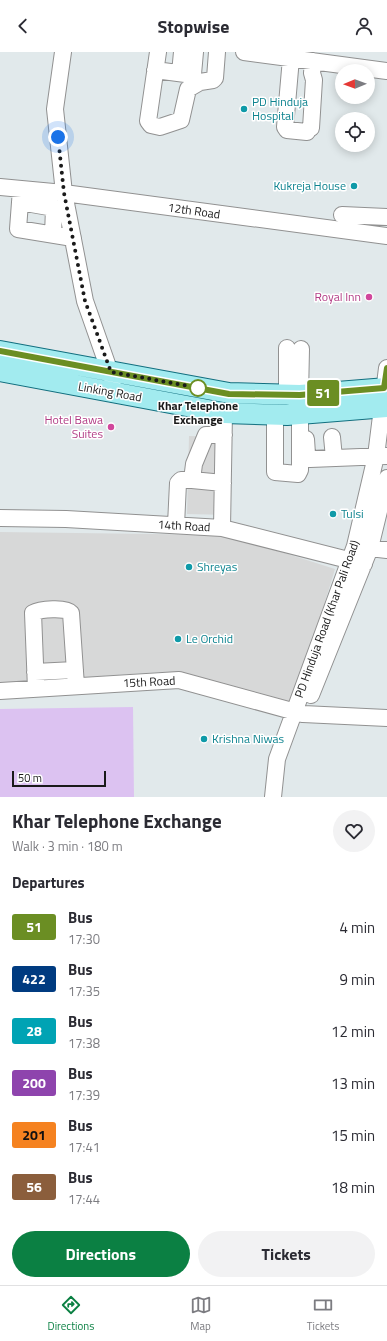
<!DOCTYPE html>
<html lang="en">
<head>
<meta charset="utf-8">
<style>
  body { margin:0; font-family:"Titillium Web",sans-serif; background:#f2f2f3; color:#2b2b33; height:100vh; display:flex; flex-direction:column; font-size:15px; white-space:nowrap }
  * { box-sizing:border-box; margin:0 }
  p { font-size:13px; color:#7c7c81 }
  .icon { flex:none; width:22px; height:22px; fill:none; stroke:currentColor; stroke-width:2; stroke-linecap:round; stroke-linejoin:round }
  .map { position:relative; height:745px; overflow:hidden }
  .details { display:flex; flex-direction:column; background:#fff; flex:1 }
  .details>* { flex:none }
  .badge { padding:0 8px; border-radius:3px; font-size:14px; line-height:26px }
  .needle { width:26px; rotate:269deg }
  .controls { position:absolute; left:335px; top:12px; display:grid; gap:8px }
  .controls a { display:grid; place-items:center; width:40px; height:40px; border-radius:50%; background:#fff; box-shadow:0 2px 10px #0003; font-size:20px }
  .scale { position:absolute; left:12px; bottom:10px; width:94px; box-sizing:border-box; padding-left:4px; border:2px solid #1a1a1a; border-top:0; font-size:11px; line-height:14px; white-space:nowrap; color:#1a1a1a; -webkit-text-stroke:3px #fff; paint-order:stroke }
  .you { position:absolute; width:20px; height:20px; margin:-10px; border:3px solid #fff; border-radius:50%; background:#1a73e8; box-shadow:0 0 0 6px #1a73e833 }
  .map>.badge { position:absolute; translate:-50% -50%; box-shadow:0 0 0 2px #fff }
  h2 { padding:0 12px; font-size:15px; line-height:36px }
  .round { display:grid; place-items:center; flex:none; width:42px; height:42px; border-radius:21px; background:#f2f2f3 }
  .overview { display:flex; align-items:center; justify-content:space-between; height:68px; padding:0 12px }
  h1 { font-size:19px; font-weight:700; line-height:30px }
  .action { display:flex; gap:8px; margin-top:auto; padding:8px 12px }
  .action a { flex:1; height:46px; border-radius:24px; background:#0b8043; color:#fff; font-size:16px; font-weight:700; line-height:46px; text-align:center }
  .action a+a { background:#f2f2f3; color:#2b2b33 }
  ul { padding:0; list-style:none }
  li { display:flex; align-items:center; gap:12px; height:52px; padding:0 12px }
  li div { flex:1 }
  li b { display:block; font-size:15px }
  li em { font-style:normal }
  li .badge { min-width:44px; font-weight:700; text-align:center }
  header { display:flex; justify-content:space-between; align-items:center; height:52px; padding:0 12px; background:#fff; font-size:18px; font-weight:700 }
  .menu { display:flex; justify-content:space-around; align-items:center; height:56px; border-top:1px solid #e1e1e2; background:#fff; font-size:11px; color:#7c7c81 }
  .menu a { display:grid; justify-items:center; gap:2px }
  .menu .selected { color:#0b8043 }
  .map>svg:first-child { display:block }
</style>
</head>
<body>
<header><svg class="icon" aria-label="back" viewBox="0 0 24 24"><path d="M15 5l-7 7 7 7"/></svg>Stopwise<svg class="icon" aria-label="person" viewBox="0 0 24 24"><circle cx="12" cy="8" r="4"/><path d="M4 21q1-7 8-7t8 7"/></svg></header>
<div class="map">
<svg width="387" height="745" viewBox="0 0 387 745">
  <rect width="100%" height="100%" fill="#e1e9eb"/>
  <!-- residential -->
  <path fill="#d7d8d8" d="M189,384L231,385L229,463L187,462Z
    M0,480L228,483L335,517L315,583L313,582L290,651L161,620L0,631Z"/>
  <!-- park -->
  <path fill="#dcc2f1" d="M133,655L134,745H0V657Z"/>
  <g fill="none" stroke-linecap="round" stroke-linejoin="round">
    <!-- minor casing -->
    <g stroke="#919191" stroke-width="18">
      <path id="minor" d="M63,0L55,57L64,141L85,249L113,329
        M158,0L148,69L151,73L160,75L181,68L188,37L200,30L213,28L215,26L217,0
        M244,0L387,19
        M291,6L285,75L287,78L307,80
        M155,18L193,23
        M180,21L182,0
        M192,33L195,0
        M311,76L314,28L312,21L313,9
        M0,135L64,141L387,184
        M21,137L18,177L73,186
        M20,150L54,156L53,183
        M342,163L387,165
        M287,343V296
        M300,343L301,297
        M275,363V420L298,422L300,418V362
        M332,385L334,406
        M306,387L307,402L310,407L386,404
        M223,431L192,428L194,412L206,383H224
        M0,466L66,467L222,476L364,512
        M176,473L178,431L181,428H192
        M222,476L224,361
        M361,495L387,498
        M35,620L75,618
        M36,637L33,561C40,557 66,555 71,561L76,634
        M0,639L179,628L303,662L387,666
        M311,643L370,496L387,426
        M273,745L277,707L355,494L376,404L387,316"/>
    </g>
    <!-- major casing -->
    <g stroke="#126f7f" stroke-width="22">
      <path id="major" d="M0,299L229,341L300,343L387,336
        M0,319L224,361L287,363L387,355"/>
    </g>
    <!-- minor -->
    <use href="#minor" stroke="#fff" stroke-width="16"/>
    <!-- major -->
    <use href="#major" stroke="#a2ebef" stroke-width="20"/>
  </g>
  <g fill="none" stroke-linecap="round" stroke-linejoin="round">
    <!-- line casing -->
    <g stroke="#fff" stroke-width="9">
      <path id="line" d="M0,299L229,342L300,343L384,336L387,316"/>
    </g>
    <!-- line -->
    <use href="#line" stroke="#6b8e23" stroke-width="6"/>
    <!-- walk -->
    <path stroke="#1a1a1a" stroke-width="4" stroke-dasharray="0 7.2" d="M58,85L64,141L85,249L111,320L200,336H198"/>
  </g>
  <!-- markers -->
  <g fill="#0f9aa8" stroke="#fff" stroke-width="1.5">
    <circle cx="244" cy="57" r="4"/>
    <circle cx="354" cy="134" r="4"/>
    <circle cx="333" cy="462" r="4"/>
    <circle cx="189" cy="515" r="4"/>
    <circle cx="178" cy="587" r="4"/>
    <circle cx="204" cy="687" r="4"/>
  </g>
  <g fill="#d1479c" stroke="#fff" stroke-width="1.5">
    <circle cx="369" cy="245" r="4"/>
    <circle cx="111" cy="375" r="4"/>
  </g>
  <circle fill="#fff" stroke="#6b8e23" stroke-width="2" cx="198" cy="336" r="8"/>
  <g text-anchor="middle" stroke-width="3" stroke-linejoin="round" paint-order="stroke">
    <!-- culture labels -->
    <g font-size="12" fill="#0d838f" stroke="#fff" text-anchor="start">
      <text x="252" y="54">PD Hinduja<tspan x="252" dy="14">Hospital</tspan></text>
      <text x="346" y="138" text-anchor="end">Kukreja House</text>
      <text x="341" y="466">Tulsi</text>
      <text x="197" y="519">Shreyas</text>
      <text x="186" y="591">Le Orchid</text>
      <text x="212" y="691">Krishna Niwas</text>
    </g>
    <!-- street labels -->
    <g font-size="12" fill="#1a1a1a" stroke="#fff">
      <text transform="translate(194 159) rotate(8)" y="4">12th Road</text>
      <text transform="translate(110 340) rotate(10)" y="4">Linking Road</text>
      <text transform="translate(184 474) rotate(3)" y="4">14th Road</text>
      <text transform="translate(327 567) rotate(-70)" y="4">PD Hinduja Road (Khar Pali Road)</text>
      <text transform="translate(149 630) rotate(-3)" y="4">15th Road</text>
    </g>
    <!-- hotel labels -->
    <g font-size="12" fill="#b23c85" stroke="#fff" text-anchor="end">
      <text x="361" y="249">Royal Inn</text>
      <text x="103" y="372">Hotel Bawa<tspan x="103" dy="14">Suites</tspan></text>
    </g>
    <!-- stop labels -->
    <g font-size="12" font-weight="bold" fill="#1a1a1a" stroke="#fff">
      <text x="198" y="358">Khar Telephone<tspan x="198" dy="14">Exchange</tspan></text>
    </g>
  </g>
</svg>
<div class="controls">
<a><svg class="needle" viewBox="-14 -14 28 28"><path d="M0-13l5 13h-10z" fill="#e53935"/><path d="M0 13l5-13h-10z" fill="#7c7c81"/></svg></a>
<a><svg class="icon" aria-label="locate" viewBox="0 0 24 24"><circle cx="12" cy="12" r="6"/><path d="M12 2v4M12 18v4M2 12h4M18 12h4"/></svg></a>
</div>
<div class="scale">50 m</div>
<div class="you" style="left:58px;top:85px"></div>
<b class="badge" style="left:323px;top:341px;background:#6b8e23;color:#fff">51</b>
</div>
<section class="details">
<div class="overview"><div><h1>Khar Telephone Exchange</h1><p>Walk · 3 min · 180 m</p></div><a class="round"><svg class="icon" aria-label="heart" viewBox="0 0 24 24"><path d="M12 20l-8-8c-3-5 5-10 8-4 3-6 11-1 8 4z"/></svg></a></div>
<h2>Departures</h2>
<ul>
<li><span class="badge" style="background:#6b8e23;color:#fff">51</span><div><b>Bus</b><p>17:30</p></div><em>4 min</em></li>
<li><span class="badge" style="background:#003b80;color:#fff">422</span><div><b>Bus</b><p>17:35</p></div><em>9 min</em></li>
<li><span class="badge" style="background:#00a3b4;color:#fff">28</span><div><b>Bus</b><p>17:38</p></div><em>12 min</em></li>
<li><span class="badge" style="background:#8e44ad;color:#fff">200</span><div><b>Bus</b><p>17:39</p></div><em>13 min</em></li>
<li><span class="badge" style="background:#f58220;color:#111">201</span><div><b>Bus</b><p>17:41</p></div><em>15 min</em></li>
<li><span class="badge" style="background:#8b5e3c;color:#fff">56</span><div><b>Bus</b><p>17:44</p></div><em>18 min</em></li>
</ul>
<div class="action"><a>Directions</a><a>Tickets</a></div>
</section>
<nav class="menu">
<a class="selected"><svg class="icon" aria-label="directions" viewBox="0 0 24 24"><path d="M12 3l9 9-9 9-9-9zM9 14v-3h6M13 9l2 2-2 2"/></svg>Directions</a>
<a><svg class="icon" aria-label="map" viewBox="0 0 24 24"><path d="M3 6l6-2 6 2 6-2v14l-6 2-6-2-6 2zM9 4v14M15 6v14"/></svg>Map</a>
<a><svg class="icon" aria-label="tickets" viewBox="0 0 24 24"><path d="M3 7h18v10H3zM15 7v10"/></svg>Tickets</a>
</nav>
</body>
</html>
